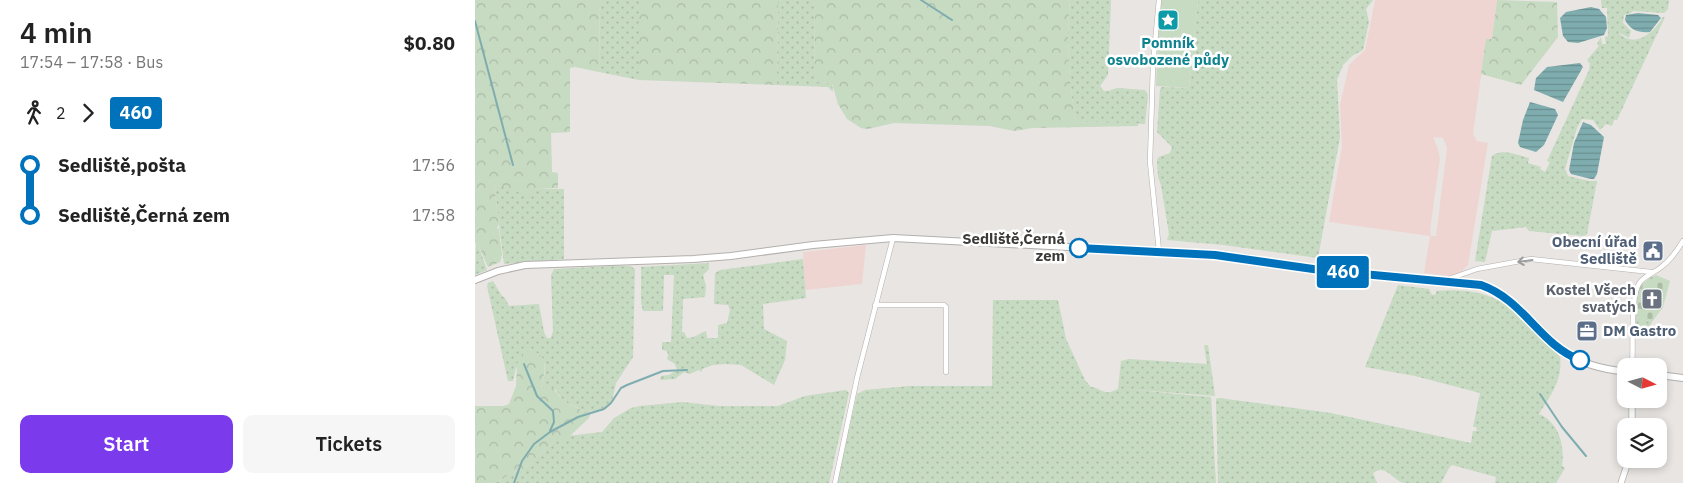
<!DOCTYPE html>
<html lang="en">
<head>
<meta charset="utf-8">
<style>
  body { margin:0; font-family:"IBM Plex Sans",sans-serif; background:#f6f6f6; color:#222; height:100vh; display:flex; flex-direction:column; font-size:19px; white-space:nowrap }
  * { box-sizing:border-box; margin:0 }
  p { font-size:16px; color:#767676 }
  .icon { flex:none; width:28px; height:28px; fill:none; stroke:currentColor; stroke-width:2; stroke-linecap:round; stroke-linejoin:round }
  .map { position:relative; flex:1; overflow:hidden }
  .details { display:flex; flex-direction:column; background:#fff; width:475px }
  .details>* { flex:none }
  .badge { padding:0 10px; border-radius:4px; font-size:18px; line-height:32px }
  .needle { width:32px; rotate:96deg }
  .tools { position:absolute; left:1142px; top:358px; display:grid; gap:10px }
  .tools a { display:grid; place-items:center; width:50px; height:50px; border-radius:10px; background:#fff; box-shadow:0 2px 8px #0003; font-size:25px }
  .map>.badge { position:absolute; translate:-50% -50%; box-shadow:0 0 0 2px #fff }
  .legs { display:flex; align-items:center; gap:8px; height:55px; padding:0 20px; font-size:16px }
  .legs p { margin-inline-start:auto }
  .head { display:flex; align-items:center; justify-content:space-between; height:85px; padding:0 20px }
  h1 { font-size:28px; font-weight:600; line-height:38px }
  .cta { display:flex; gap:10px; margin-top:auto; padding:10px 20px }
  .cta a { flex:1; height:58px; border-radius:10px; background:#7c3aed; color:#fff; font-size:20px; font-weight:600; line-height:58px; text-align:center }
  .cta a+a { background:#f6f6f6; color:#222 }
  ul { padding:0 20px; list-style:none }
  li { display:flex; align-items:center; gap:18px; height:50px; font-size:19px }
  li i { display:grid; place-items:center; width:8px; height:100%; margin:0 6px; background:currentColor }
  li i::after { content:''; width:12px; height:12px; margin:-6px; border:4px solid; border-radius:50%; background:#fff }
  li p { margin-inline-start:auto }
  li:first-child i { background:linear-gradient(#0000 50%,currentColor 0) }
  li:last-child i { background:linear-gradient(currentColor 50%,#0000 0) }
  main { display:flex; flex:1; min-height:0 }
  .map>svg:first-child { display:block }
</style>
</head>
<body>
<main>
<section class="details">
<div class="head"><div><h1>4 min</h1><p>17:54 – 17:58 · Bus</p></div><b>$0.80</b></div>
<div class="legs"><svg class="icon" aria-label="walk" viewBox="0 0 24 24"><circle cx="13" cy="4" r="2"/><path d="M13 8l-2 6 4 7M11 14l-3 7M7 12l3-4h3l4 4"/></svg>2<svg class="icon" aria-label="forward" viewBox="0 0 24 24"><path d="M9 5l7 7-7 7"/></svg><b class="badge" style="background:#0072bc;color:#fff">460</b></div>
<ul>
<li><i style="color:#0072bc"></i><b>Sedliště,pošta</b><p>17:56</p></li>
<li><i style="color:#0072bc"></i><b>Sedliště,Černá zem</b><p>17:58</p></li>
</ul>
<div class="cta"><a>Start</a><a>Tickets</a></div>
</section>
<div class="map">
<svg width="1208" height="483" viewBox="0 0 1208 483">
  <defs>
    <pattern id="grass-dots" width="8" height="8" patternUnits="userSpaceOnUse" patternTransform="scale(1.25)"><rect width="8" height="8" fill="#c7dac2"/><path d="M2 2h.1M6 6h.1" fill="none" stroke="#acbca7" stroke-width="1.8" stroke-linecap="round"/></pattern>
    <pattern id="forest-crowns" width="20" height="18" patternUnits="userSpaceOnUse" patternTransform="scale(1.25)"><rect width="20" height="18" fill="#c7dac2"/><path d="M2 6a3 3 0 1 1 6 0M12 15a3 3 0 1 1 6 0" fill="none" stroke="#acbca7"/></pattern>
    <pattern id="cemetery-stones" width="16" height="16" patternUnits="userSpaceOnUse" patternTransform="scale(1.25)"><rect width="16" height="16" fill="#c7dac2"/><path d="M2 7V4a2 2 0 0 1 4 0v3zM10 15v-3a2 2 0 0 1 4 0v3z" fill="#acbca7"/></pattern>
    <pattern id="water-rules" width="6" height="5" patternUnits="userSpaceOnUse" patternTransform="scale(1.25)"><rect width="6" height="5" fill="#7fadaf"/><path d="M0 2.5h6" fill="none" stroke="#698e8f"/></pattern>
  </defs>
  <rect width="100%" height="100%" fill="#e8e5e2"/>
  <!-- industrial -->
  <path fill="#efd5d1" fill-rule="evenodd" d="M900,0H1022L1017,39L1011,40L998,134L1002,141L1013,143L993,265L986,272L975,276L949,273L955,236L854,222L867,146L865,105L874,65L890,50ZM958,137L968,138L972,148L961,236H956L955,230L965,159L963,149Z
    M391,245L387,284L330,290L328,252Z"/>
  <!-- grass -->
  <path fill="url(#grass-dots)" d="M125,0H164V80L124,72Z
    M303,0H340L339,82L357,83L358,92L353,87L302,85Z
    M595,0H636L633,75L625,86L629,91H633L642,88L670,90L673,95L670,124L604,122L600,119C594,78 591,41 595,0Z
    M723,0H898L891,9L894,22L888,50L877,56L868,65L862,80L865,137L843,258L749,245L692,240L694,234L686,185L683,177L682,160L684,157L695,153L697,147L682,132L685,89L687,87L714,88Z
    M1126,0H1194L1193,9L1189,13L1158,11L1156,13L1149,15L1148,23L1156,31L1154,38L1143,32C1159,50 1179,33 1188,17H1190L1142,120H1139L1137,126L1131,124L1125,130L1118,120L1107,119L1102,128L1090,169L1093,176L1114,181H1122L1112,234L1109,236L1054,231L1051,227L1017,231L1010,262L1000,261L1017,156C1027,148 1042,155 1054,158L1053,163L1066,167L1065,169L1070,172L1075,162L1072,161L1114,70L1115,64L1112,60L1124,46L1122,44L1126,37L1127,44H1131L1130,37L1133,36L1132,8H1127Z
    M19,184L54,195L62,189H89V259L29,264Z
    M1,243L3,244L12,270L0,275Z
    M328,259L331,298L288,304L289,329L312,341L310,360L299,385L266,365L250,364L238,365L227,369V372L224,370L215,374L209,372L200,379L185,380L186,376L194,375L202,370L200,364L192,359L193,355L192,351L187,350V342H196L199,275H189L188,311H168L166,302V267L234,263V269L228,275L231,286L230,297L208,299L207,332H209L212,338C221,338 224,333 231,331L232,338H243V325L252,323L255,310L253,305L239,304L240,273L245,270Z
    M138,266H155L160,269L158,357L141,383L137,401L132,408L126,410L112,412L88,401L81,390L69,389L67,384C70,373 73,364 64,354L41,368L38,381H33L12,286L13,283L18,281L27,296L30,298L34,306L64,304L69,332L72,338H76L78,331L76,275L79,269Z
    M923,285L954,289L957,295L961,294V291C985,289 1012,291 1032,306C1052,320 1068,341 1085,357C1088,380 1075,396 1064,414C1084,422 1090,446 1087,466L1090,468L1081,483H1020L1021,477L977,465L974,468L966,483C956,483 938,483 929,483C917,480 911,463 898,473L902,483H743L741,399L744,398L856,413L996,443L998,430V431H1002L1001,427H998L1005,393L940,376L890,367Z
    M518,300H583L591,339L610,380L616,387C623,387 629,394 636,392C638,391 640,390 643,389L646,361L654,359L732,364L729,345H733L740,396L650,389L736,397L741,483H362L382,394L390,390L435,386H517Z
    M1161,317L1177,322L1173,330L1161,331Z
    M371,390L374,393L354,483H19L52,466L75,445L92,436L127,432L139,418L156,408L165,406L208,402L243,406H303L330,396Z"/>
  <!-- forest -->
  <path fill="url(#forest-crowns)" d="M0,0H125L124,72L100,67L95,68V132L76,133L77,172L83,173V188L62,189L54,196L19,184L24,224L22,228L24,229L27,255L25,262L13,267L3,244L0,243Z
    M164,0H303L302,85L164,80Z
    M340,0H595C591,40 594,79 600,119L604,122L663,123V126L557,128L539,131L515,126L419,123L393,129L386,128L372,119L363,104L357,83L339,82Z
    M1022,0L1082,2L1083,37L1046,85L1006,74L1011,39H1017Z
    M55,351C74,353 70,371 67,384L68,388L79,389L88,401L111,412H116L114,418L96,435L75,445L52,466L19,483H0V406H29L34,404L41,386L42,364L48,352Z"/>
  <!-- cemetery -->
  <path fill="url(#cemetery-stones)" d="M1181,275L1195,281L1188,307L1177,322L1161,317C1162,297 1160,284 1181,275Z"/>
  <!-- park -->
  <path fill="#c7dac2" d="M685,0H723L714,88L681,86Z"/>
  <!-- water -->
  <path fill="url(#water-rules)" d="M1116,7L1124,9L1131,17L1132,28L1129,35L1103,43L1093,42L1088,36L1085,18L1091,12Z
    M1163,13L1183,15L1186,18L1175,32C1164,33 1155,30 1150,20L1151,15Z
    M1105,63L1108,67L1088,102L1059,90L1061,78L1072,67Z
    M1055,102L1080,109L1083,115L1069,145L1061,152L1045,147L1043,143L1048,120Z
    M1108,122L1116,125L1129,137L1122,174L1119,179H1116L1096,174L1094,170L1099,143Z"/>
  <g fill="none" stroke-linecap="round" stroke-linejoin="round">
    <!-- stream -->
    <path stroke="#7fadaf" stroke-width="2" d="M446,0L477,20
      M0,21L38,165
      M49,364L62,396L78,411L79,422L75,431
      M1065,394L1087,427L1111,456
      M39,483L47,461L59,444L75,432L103,417L129,409L136,403L146,388L152,385L188,371L212,370"/>
    <!-- minor casing -->
    <g stroke="#b3b0ad" stroke-width="5.5">
      <path id="minor" d="M684,0L678,65L675,162L684,251
        M971,280L1002,269L1056,259L1176,272
        M400,305H469L471,307V372
        M1157,366C1159,348 1154,293 1166,281C1172,275 1178,273 1185,268C1195,261 1202,251 1208,241
        M360,483L382,378L418,238"/>
    </g>
    <!-- tertiary casing -->
    <g stroke="#b3b0ad" stroke-width="7">
      <path id="tertiary" d="M1157,426V399
        M1146,483L1154,459"/>
    </g>
    <!-- secondary casing -->
    <g stroke="#b3b0ad" stroke-width="8">
      <path id="secondary" d="M0,280L23,271L50,265L218,259L256,256L338,245L418,238L729,254L771,258L845,270L1006,285C1042,298 1057,328 1086,350C1105,364 1128,369 1151,372
        M1184,375L1208,378"/>
    </g>
    <!-- minor -->
    <use href="#minor" stroke="#fff" stroke-width="4.5"/>
    <!-- tertiary -->
    <use href="#tertiary" stroke="#fff" stroke-width="5.5"/>
    <!-- secondary -->
    <use href="#secondary" stroke="#fff" stroke-width="6"/>
  </g>
  <!-- one-way arrows -->
  <defs><path id="oneway-shaft" d="M-6 0H5M1.5-3L5.5 0L1.5 3" fill="none" stroke-width="1.6" stroke-linecap="round" stroke-linejoin="round" transform="scale(1.25)"/></defs>
  <use stroke="#9d9c9c" href="#oneway-shaft" transform="translate(1050 261) rotate(172)"/>
  <g fill="none" stroke-linecap="round" stroke-linejoin="round">
    <!-- line-1 casing -->
    <g stroke="#fff" stroke-width="11">
      <path id="line-1" d="M604,248L740,255L845,270L1006,285C1049,300 1065,345 1105,360"/>
    </g>
    <!-- line-1 -->
    <use href="#line-1" stroke="#0072bc" stroke-width="8"/>
  </g>
  <!-- icons -->
  <defs>
    <g id="sight-square" transform="scale(1.125)"><rect x="-9" y="-9" width="18" height="18" rx="4" fill="#0f9aa8" stroke="#fff"/><path d="M0-6L1.8-2.2L6-1.7L2.9 1.2L3.7 5.4L0 3.3L-3.7 5.4L-2.9 1.2L-6-1.7L-1.8-2.2Z" fill="#fff"/></g>
    <g id="civic-square" transform="scale(1.125)"><rect x="-9" y="-9" width="18" height="18" rx="4" fill="#5c6f8a" stroke="#fff"/><path d="M-.6-6.5H3V-4.5H.6V-3L4-1V1h2V6H-6V1h2V-1L-.6-3ZM-1.2 2.5V6h2.4V2.5Z" fill="#fff"/></g>
    <g id="church-square" transform="scale(1.125)"><rect x="-9" y="-9" width="18" height="18" rx="4" fill="#6b7280" stroke="#fff"/><path d="M-1.2-6h2.4v3.5h3.3v2.4h-3.3V6h-2.4V-.1h-3.3v-2.4h3.3Z" fill="#fff"/></g>
    <g id="office-square" transform="scale(1.125)"><rect x="-9" y="-9" width="18" height="18" rx="4" fill="#5c6f8a" stroke="#fff"/><path d="M-6-3h4V-5.5h4V-3h4V5H-6ZM-1-4.5V-3h2v-1.5ZM-6 0V1H6V0Z" fill="#fff"/></g>
  </defs>
  <g fill-rule="evenodd">
    <use href="#sight-square" x="693" y="20"/>
    <use href="#civic-square" x="1178" y="251"/>
    <use href="#church-square" x="1177" y="299"/>
    <use href="#office-square" x="1112" y="331"/>
  </g>
  <!-- markers -->
  <g fill="#fff" stroke="#0072bc" stroke-width="2.5">
    <circle cx="604" cy="248" r="9"/>
    <circle cx="1105" cy="360" r="9"/>
  </g>
  <g text-anchor="middle" stroke-width="5" stroke-linejoin="round" paint-order="stroke">
    <!-- culture labels -->
    <g font-size="15" font-weight="bold" fill="#0d838f" stroke="#fff">
      <text x="693" y="48">Pomník<tspan x="693" dy="17">osvobozené půdy</tspan></text>
    </g>
    <!-- stop labels -->
    <g font-size="15" font-weight="bold" fill="#3b3a38" stroke="#fff" text-anchor="end">
      <text x="590" y="244">Sedliště,Černá<tspan x="590" dy="17">zem</tspan></text>
    </g>
    <!-- service labels -->
    <g font-size="15" font-weight="bold" fill="#4e5e75" stroke="#fff" text-anchor="end">
      <text x="1162" y="247">Obecní úřad<tspan x="1162" dy="17">Sedliště</tspan></text>
      <text x="1128" y="336" text-anchor="start">DM Gastro</text>
    </g>
    <!-- worship labels -->
    <g font-size="15" font-weight="bold" fill="#5b616d" stroke="#fff" text-anchor="end">
      <text x="1161" y="295">Kostel Všech<tspan x="1161" dy="17">svatých</tspan></text>
    </g>
  </g>
</svg>
<div class="tools">
<a><svg class="needle" viewBox="-14 -14 28 28"><path d="M0-13l5 13h-10z" fill="#e53935"/><path d="M0 13l5-13h-10z" fill="#767676"/></svg></a>
<a><svg class="icon" aria-label="layers" viewBox="0 0 24 24"><path d="M12 4l9 5-9 5-9-5zM3 14l9 5 9-5"/></svg></a>
</div>
<b class="badge" style="left:868px;top:272px;background:#0072bc;color:#fff">460</b>
</div>
</main>
</body>
</html>
